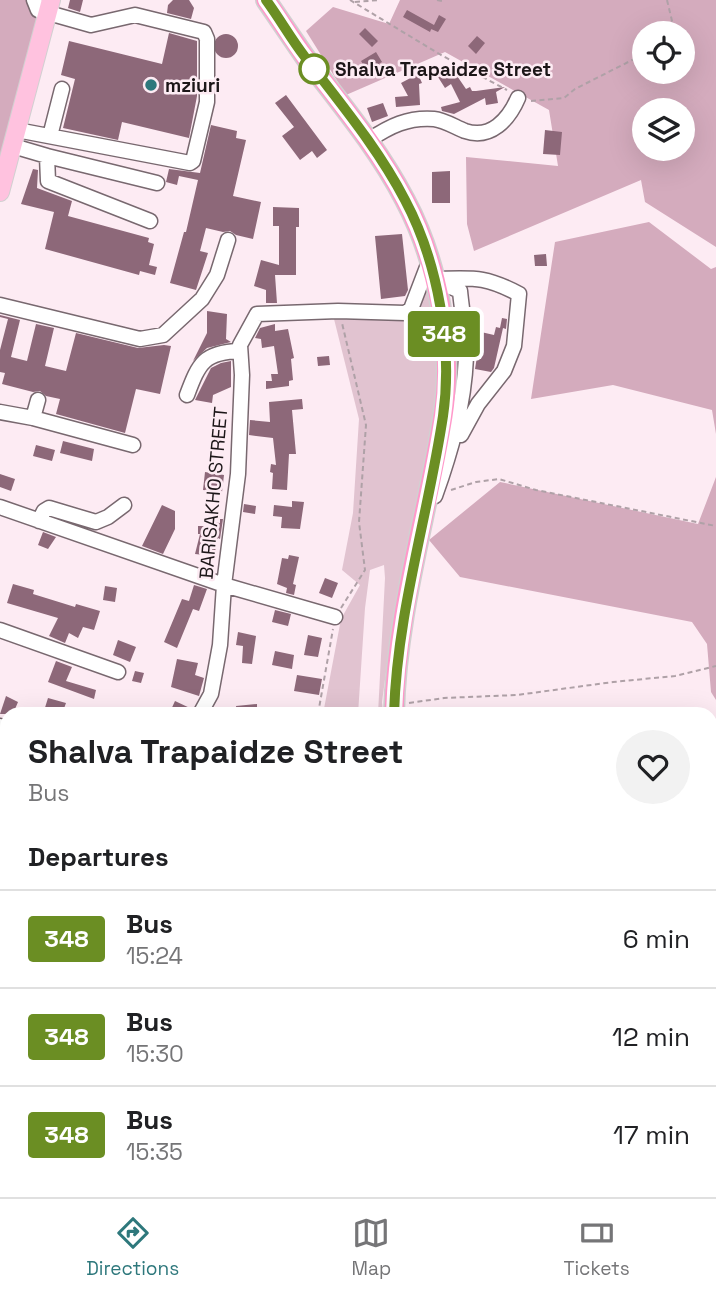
<!DOCTYPE html>
<html lang="en">
<head>
<meta charset="utf-8">
<style>
  body { margin:0; font-family:"Space Grotesk",sans-serif; background:#f2f2f2; color:#202124; height:100vh; display:flex; flex-direction:column; font-size:26px; white-space:nowrap }
  * { box-sizing:border-box; margin:0 }
  p { font-size:23px; color:#757577 }
  .icon { flex:none; width:38px; height:38px; fill:none; stroke:currentColor; stroke-width:2; stroke-linecap:round; stroke-linejoin:round }
  .map { position:relative; flex:1; overflow:hidden }
  .details { position:absolute; left:0px; top:707px; width:718px; height:490px; display:flex; flex-direction:column; background:#fff; border-radius:21px 21px 0 0; box-shadow:0 7px 28px #0002 }
  .details>* { flex:none }
  .badge { padding:0 14px; border-radius:5px; font-size:24px; line-height:46px }
  .fabs { position:absolute; left:632px; top:21px; display:grid; gap:14px }
  .fabs a { display:grid; place-items:center; width:63px; height:63px; border-radius:50%; background:#fff; box-shadow:0 7px 28px #0002; font-size:35px }
  .map>.badge { position:absolute; translate:-50% -50%; box-shadow:0 0 0 4px #fff }
  h2 { padding:0 28px; font-size:26px; line-height:63px }
  .round { display:grid; place-items:center; flex:none; width:74px; height:74px; border-radius:37px; background:#f2f2f2 }
  .head { display:flex; align-items:center; justify-content:space-between; height:119px; padding:0 28px }
  h1 { font-size:33px; font-weight:600; line-height:52px }
  ul { padding:0; list-style:none }
  li { display:flex; align-items:center; gap:21px; height:98px; padding:0 28px; border-top:2px solid #e0e0e0 }
  li div { flex:1 }
  li b { display:block; font-size:26px }
  li em { font-style:normal }
  li .badge { min-width:77px; font-weight:700; text-align:center }
  .tabs { display:flex; justify-content:space-around; align-items:center; height:98px; border-top:2px solid #e0e0e0; background:#fff; font-size:19px; color:#757577 }
  .tabs a { display:grid; justify-items:center; gap:4px }
  .tabs .selected { color:#2e787c }
  .map>svg:first-child { display:block }
</style>
</head>
<body>
<div class="map">
<svg width="716" height="1197" viewBox="0 0 716 1197">
  <rect width="100%" height="100%" fill="#fdebf3"/>
  <!-- green -->
  <path fill="#e1c3d0" d="M428,280L437,315V390L433,423L390,642L382,702L383,714H378L385,578L384,565L370,570L365,608L358,714H323L341,619L360,585L342,570L353,513L359,419L333,315L405,317Z
    M716,827V896L711,898L710,832Z
    M711,918L716,926V1197H570L569,1190H710Z
    M7,1142V1190H25L21,1197H0V1156Z
    M410,1190H449L450,1197H411Z"/>
  <!-- forest -->
  <path fill="#d4abbd" fill-rule="evenodd" d="M0,0H46L0,164Z
    M400,0H716V247L645,202L641,180L474,251L467,224L466,157L558,166L549,110L445,52L346,95L306,31L333,7L389,24ZM644,33H682V72H644ZM644,110H682V149H644Z
    M649,222L711,269L716,267V434L712,410L613,385L531,399L555,242Z
    M716,477V700L711,692L707,644L692,622L460,577L429,540L500,482L698,524Z"/>
  <!-- building -->
  <path fill="#8d6879" d="M70,0H83L80,12L68,8Z
    M173,0H189L194,8L191,19L167,13L168,5Z
    M407,10L434,25L439,15L446,19L438,32L431,29L432,27L430,32L403,17Z
    M365,28L378,41L372,47L359,34Z
    M169,33L197,41V96L189,138L122,122L118,140L63,128L75,79L61,75L69,41L162,64Z
    M214 46a12 12 0 1 1 24 0a12 12 0 1 1-24 0Z
    M477,36L485,43L476,54L468,46Z
    M376,52L382,62L367,71L361,61Z
    M453,70L466,89L470,87L472,91H476L505,87L496,92L498,103L486,105L485,98L454,114L442,111L441,107L460,102L451,84L445,88L438,77Z
    M418,74L422,83L419,84L420,105L396,107L395,97L408,96L401,83Z
    M286,95L327,150L317,158L312,151L300,160L282,136L294,127L275,103Z
    M383,103L388,116L372,122L367,108Z
    M211,125L237,131L236,138L246,140L233,196L261,202L253,239L236,235L230,231L223,232L206,228L200,251L208,253L196,290L170,283L184,232H186L198,180L179,176L177,185L166,182L169,169L200,173Z
    M545,130L562,132L560,155L543,154Z
    M33,169L38,170L37,188L72,201L68,216L149,238L148,242L154,244L149,265L157,267L155,275L140,271L139,275L45,249L54,212L21,204Z
    M450,171V203H432V172Z
    M273,207L299,208V227H296V275H275L277,303H266V290L254,286L261,260L279,265V226H273Z
    M402,234L408,290L405,296L381,299L375,236Z
    M546,254L547,266H535L534,255Z
    M207,311L227,314L226,339L231,342L207,348L193,361L207,333Z
    M0,315L20,320L11,357L27,361L36,324L54,328L45,366L66,371L76,333L138,348L164,345L171,346L160,394L136,389L125,433L56,414L60,399L46,396L40,391L33,392L2,384L5,373L0,372V350L8,319L0,317Z
    M502,318L507,319L506,329L503,328L494,368L491,372L475,369L481,332L494,335L496,327L500,328Z
    M275,324V331L288,329L294,358L291,359L293,380L289,381V386L266,389V381H272L271,374H278L274,346L262,348L261,339L255,338L260,328Z
    M329,356L330,365L318,366L317,357Z
    M231,361V387L213,395L212,403L195,400L211,368L221,363Z
    M302,399L303,409L292,410L296,454H289L287,490L272,489L273,473L270,472L271,464L276,465L273,438L249,435L250,420L270,422L269,402Z
    M63,441L94,449L92,461L60,453Z
    M36,445L55,450L52,461L33,456Z
    M205,472L224,475L222,492L203,490Z
    M0,474L15,479L11,491L0,487Z
    M292,501L304,502L300,529L281,528L282,517L273,516L274,505L292,507Z
    M244,504L256,506L255,514L243,512Z
    M162,505L175,511V529L163,554L142,546Z
    M220,519H223L220,539L218,538L214,556L195,554L200,534H198V526H210V522L220,523Z
    M43,532L56,537L48,549L38,545Z
    M289,555L299,557L293,584L296,585L294,595L286,593L287,588L277,584L282,558L288,559Z
    M325,578L338,583L332,598L319,593Z
    M13,584L34,590L33,594L75,607L76,604L100,611L94,630L83,627L78,638L69,633L65,643L49,636L58,618L7,603Z
    M194,585L207,589L199,611L193,609L177,648L164,642L182,599L189,601Z
    M105,586L117,588L115,602L103,600Z
    M275,610L291,614L288,626L272,622Z
    M238,632L256,636L252,664L242,663L243,646L236,645Z
    M308,635L322,638L318,657L304,655Z
    M118,640L136,647L130,662L113,655Z
    M275,651L294,655L292,669L272,665Z
    M177,659L198,663L195,675L204,678L199,696L171,687Z
    M56,661L72,667L66,681L96,690L94,699L48,682Z
    M135,671L144,673L141,683L132,681Z
    M297,675L322,679L319,695L294,691Z
    M6,696L18,702L13,714H0Z
    M48,698L66,703L62,714H43Z
    M175,701L192,709L190,714H169Z
    M257,704V714H237L236,706Z"/>
  <g fill="none" stroke-linecap="round" stroke-linejoin="round">
    <!-- minor casing -->
    <g stroke="#78686f" stroke-width="17">
      <path id="minor" d="M17,130L190,163L193,161L207,102V39L204,32L135,15L91,25L38,10L34,0
        M50,136L62,89
        M369,140C390,126 408,117 434,119C444,120 455,127 465,131C491,140 509,119 518,98
        M13,146L47,156L48,181L150,221
        M47,156L157,183
        M433,279L460,291C462,313 467,336 466,357C464,406 451,451 435,496
        M437,279C475,278 485,276 519,294L514,346L504,371L478,404L461,435
        M0,305L140,339L163,335L202,299L217,275L228,240
        M187,395C199,363 204,352 240,351
        M0,412L33,418L38,400
        M33,418L133,445
        M0,507L224,585L335,617
        M39,521L44,511L49,508L96,522L108,517L124,505
        M0,630L118,672
        M200,714L211,694L220,645L224,585L238,474L242,375L240,345L257,314L338,311L405,313L411,309L429,262
        M0,726L7,729
        M0,856L7,859
        M710,868L716,865
        M0,948L7,935
        M0,1030L7,1033
        M710,1041L716,1044
        M710,1096L716,1095
        M0,1137L7,1124
        M80,1190L92,1197
        M406,1190L407,1197
        M545,1190V1197
        M264,1197L269,1190
        M657,1197L659,1190"/>
    </g>
    <!-- major casing -->
    <g stroke="#d2d0d1" stroke-width="20">
      <path id="major" d="M0,192L51,0"/>
    </g>
    <!-- highway casing -->
    <g stroke="#d2d0d1" stroke-width="22">
      <path id="highway" d="M266,0C279,19 292,38 305,57C340,103 378,148 405,200C438,262 454,347 443,416C427,516 396,613 394,714
        M453,1190L454,1197"/>
    </g>
    <!-- path -->
    <path stroke="#afa1a7" stroke-width="2" stroke-dasharray="5 3.5" stroke-linecap="butt" d="M350,0L441,55L507,90
      M437,0L442,1
      M667,0L673,25L667,33
      M355,2L379,0
      M531,101L564,98L575,89L644,54
      M451,490L476,482L499,479L536,490L716,526
      M341,608L365,570L359,522L366,425L342,323
      M409,703L444,698L517,695L613,682L675,676L716,666
      M318,714L333,629
      M593,1190L595,1197"/>
    <!-- minor -->
    <use href="#minor" stroke="#fff" stroke-width="14"/>
    <!-- major -->
    <use href="#major" stroke="#ffc2df" stroke-width="18"/>
    <!-- highway -->
    <use href="#highway" stroke="#ff99ca" stroke-width="19"/>
  </g>
  <g fill="none" stroke-linecap="round" stroke-linejoin="round">
    <!-- line casing -->
    <g stroke="#fff" stroke-width="16">
      <path id="line" d="M266,0C280,19 291,39 305,57C340,103 378,148 405,200C438,262 453,347 443,416C428,516 397,612 394,714"/>
    </g>
    <!-- line -->
    <use href="#line" stroke="#6b8e23" stroke-width="10"/>
  </g>
  <!-- markers -->
  <circle fill="#fff" stroke="#6b8e23" stroke-width="3.5" cx="314" cy="69" r="14"/>
  <circle fill="#2e787c" stroke="#fdebf3" stroke-width="2.5" cx="151" cy="85" r="7"/>
  <g text-anchor="middle" stroke-width="5" stroke-linejoin="round" paint-order="stroke">
    <!-- stop labels -->
    <g font-size="19" font-weight="bold" fill="#1c1618" stroke="#fdebf3" text-anchor="start">
      <text x="335" y="76">Shalva Trapaidze Street</text>
    </g>
    <!-- poi labels -->
    <g font-size="19" font-weight="bold" fill="#1c1618" stroke="#fdebf3" text-anchor="start">
      <text x="165" y="92">mziuri</text>
    </g>
    <!-- street labels -->
    <g font-size="19" fill="#1c1618" stroke="#fdebf3">
      <text transform="translate(213 493) rotate(-85)" y="7">BARISAKHO STREET</text>
    </g>
  </g>
</svg>
<div class="fabs">
<a><svg class="icon" aria-label="locate" viewBox="0 0 24 24"><circle cx="12" cy="12" r="6"/><path d="M12 2v4M12 18v4M2 12h4M18 12h4"/></svg></a>
<a><svg class="icon" aria-label="layers" viewBox="0 0 24 24"><path d="M12 4l9 5-9 5-9-5zM3 14l9 5 9-5"/></svg></a>
</div>
<b class="badge" style="left:444px;top:334px;background:#6b8e23;color:#fff">348</b>
<section class="details">
<div class="head"><div><h1>Shalva Trapaidze Street</h1><p>Bus</p></div><a class="round"><svg class="icon" aria-label="heart" viewBox="0 0 24 24"><path d="M12 20l-8-8c-3-5 5-10 8-4 3-6 11-1 8 4z"/></svg></a></div>
<h2>Departures</h2>
<ul>
<li><span class="badge" style="background:#6b8e23;color:#fff">348</span><div><b>Bus</b><p>15:24</p></div><em>6 min</em></li>
<li><span class="badge" style="background:#6b8e23;color:#fff">348</span><div><b>Bus</b><p>15:30</p></div><em>12 min</em></li>
<li><span class="badge" style="background:#6b8e23;color:#fff">348</span><div><b>Bus</b><p>15:35</p></div><em>17 min</em></li>
</ul>
</section>
</div>
<nav class="tabs">
<a class="selected"><svg class="icon" aria-label="directions" viewBox="0 0 24 24"><path d="M12 3l9 9-9 9-9-9zM9 14v-3h6M13 9l2 2-2 2"/></svg>Directions</a>
<a><svg class="icon" aria-label="map" viewBox="0 0 24 24"><path d="M3 6l6-2 6 2 6-2v14l-6 2-6-2-6 2zM9 4v14M15 6v14"/></svg>Map</a>
<a><svg class="icon" aria-label="tickets" viewBox="0 0 24 24"><path d="M3 7h18v10H3zM15 7v10"/></svg>Tickets</a>
</nav>
</body>
</html>
